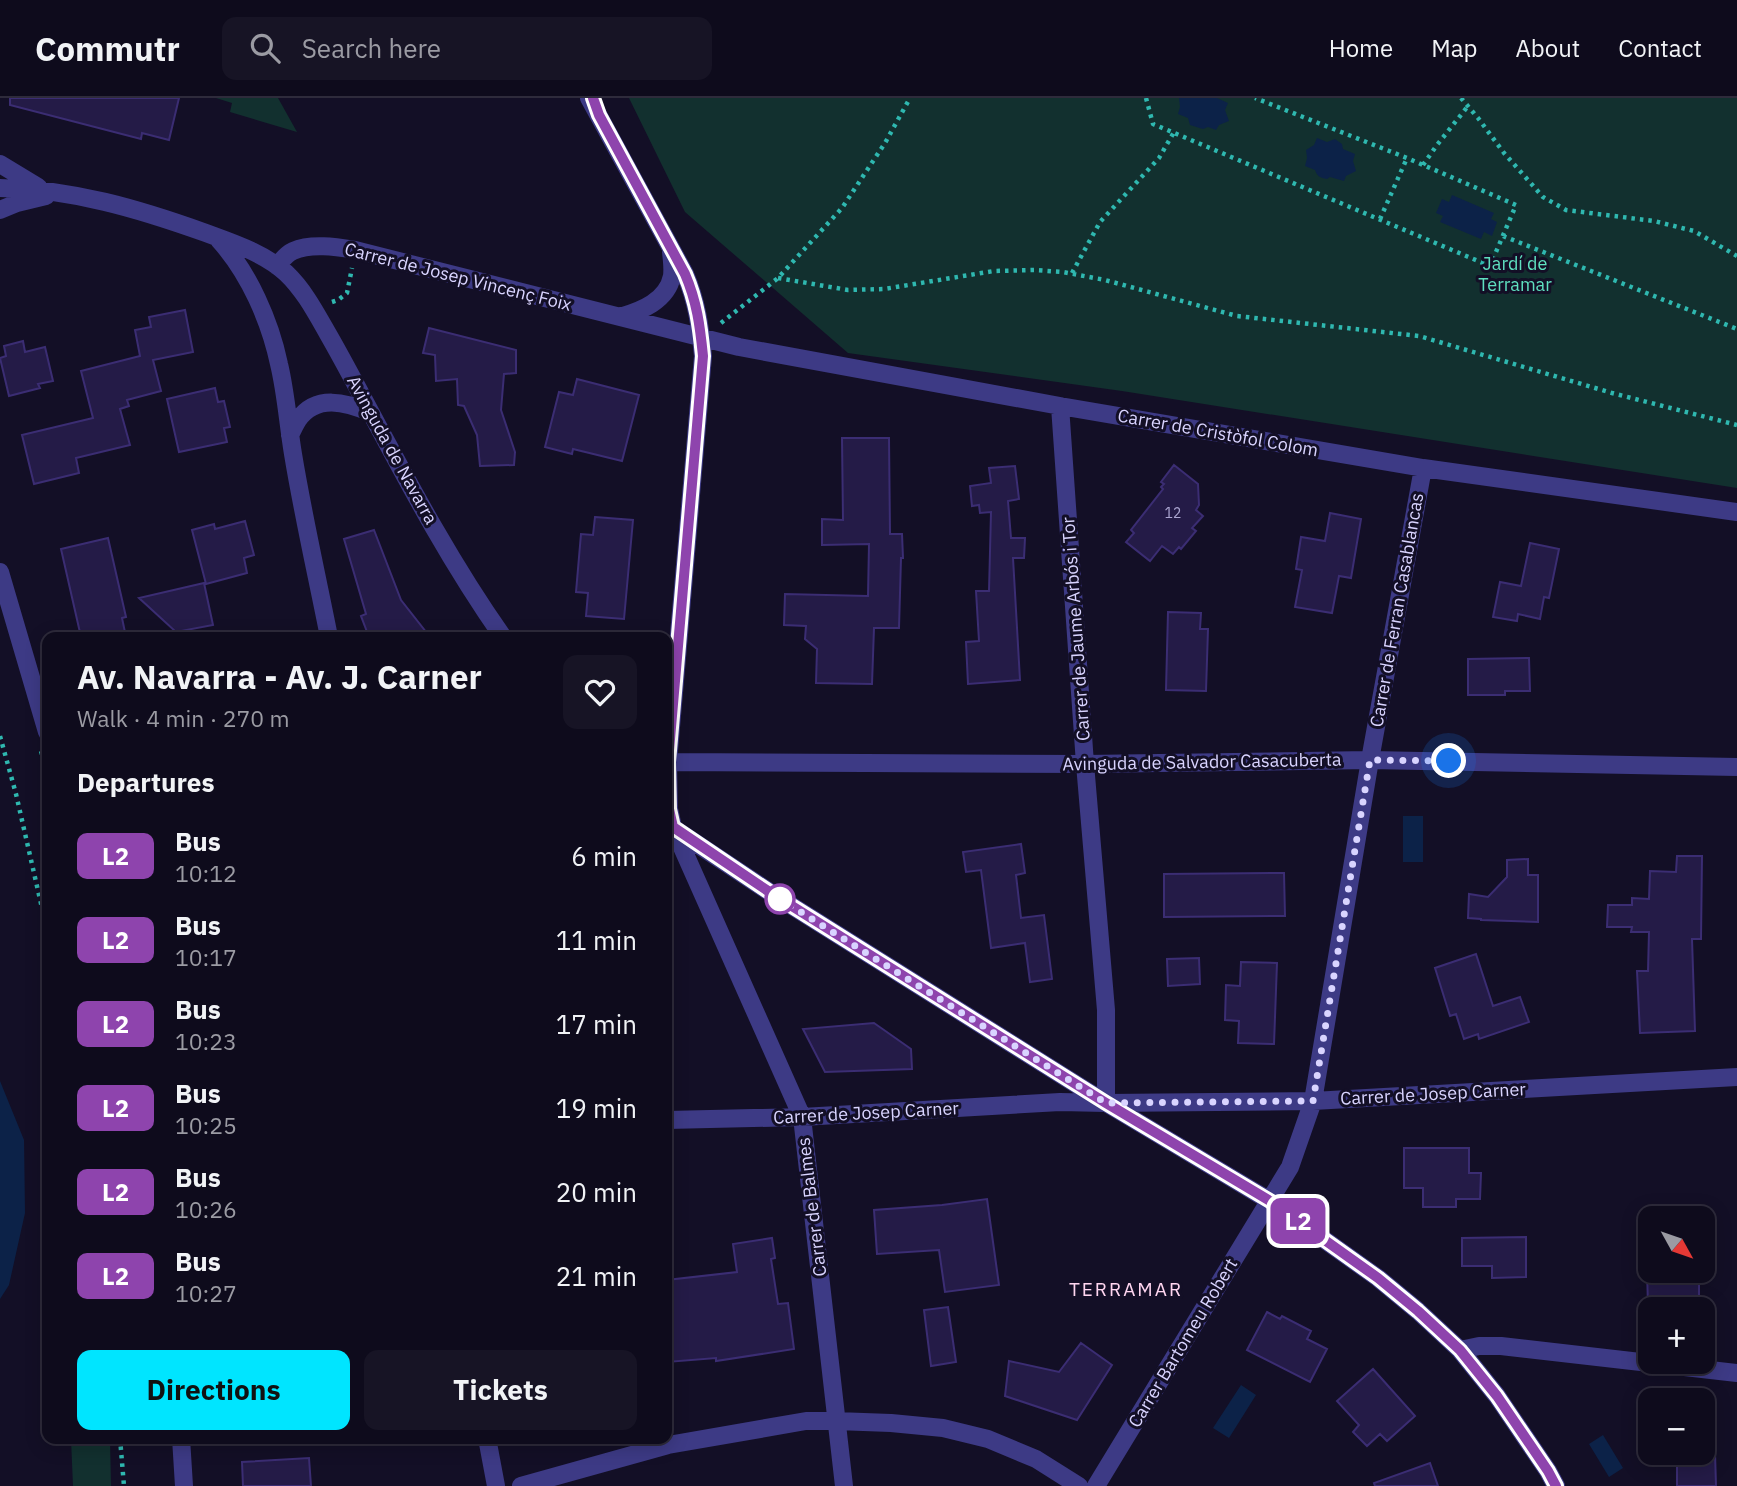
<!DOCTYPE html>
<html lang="en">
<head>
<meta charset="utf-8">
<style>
  body { margin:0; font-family:"IBM Plex Sans",sans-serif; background:#171425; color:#f1f3f6; height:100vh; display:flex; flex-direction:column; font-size:26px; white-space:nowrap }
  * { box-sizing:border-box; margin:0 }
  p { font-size:23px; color:#9b9ba3 }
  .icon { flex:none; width:38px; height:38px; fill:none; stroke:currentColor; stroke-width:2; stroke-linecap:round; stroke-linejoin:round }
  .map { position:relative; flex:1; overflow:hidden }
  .drawer { position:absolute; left:42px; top:534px; width:630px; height:812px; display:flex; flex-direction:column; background:#0e0b1c; border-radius:14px; box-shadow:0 4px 18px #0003,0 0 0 2px #2e2b3b }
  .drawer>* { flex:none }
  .badge { padding:0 14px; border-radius:10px; font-size:24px; line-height:46px }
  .needle { width:46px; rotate:130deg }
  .tools { position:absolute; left:1638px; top:1108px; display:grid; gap:14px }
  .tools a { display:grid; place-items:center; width:77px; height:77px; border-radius:14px; background:#0e0b1c; box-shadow:0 4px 18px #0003,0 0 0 2px #2e2b3b; font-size:35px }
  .you { position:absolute; width:35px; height:35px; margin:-18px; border:5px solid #fff; border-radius:50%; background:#1a73e8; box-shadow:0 0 0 10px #1a73e833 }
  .map>.badge { position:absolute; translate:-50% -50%; box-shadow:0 0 0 4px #fff }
  h2 { padding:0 35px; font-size:26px; line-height:63px }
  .round { display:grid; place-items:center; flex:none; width:74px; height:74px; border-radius:14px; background:#171425 }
  .summary { display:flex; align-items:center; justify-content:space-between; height:119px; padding:0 35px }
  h1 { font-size:33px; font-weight:800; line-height:52px }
  .action { display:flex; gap:14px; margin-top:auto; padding:14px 35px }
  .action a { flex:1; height:80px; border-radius:14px; background:#00e5ff; color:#111; font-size:28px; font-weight:800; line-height:80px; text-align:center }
  .action a+a { background:#171425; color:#f1f3f6 }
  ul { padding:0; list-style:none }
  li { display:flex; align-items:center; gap:21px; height:84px; padding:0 35px }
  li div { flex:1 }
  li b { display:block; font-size:26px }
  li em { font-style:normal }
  li .badge { min-width:77px; font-weight:700; text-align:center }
  header { display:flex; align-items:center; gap:42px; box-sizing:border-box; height:98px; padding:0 35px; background:#0e0b1c; border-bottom:2px solid #2e2b3b }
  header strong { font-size:33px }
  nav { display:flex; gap:38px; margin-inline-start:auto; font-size:24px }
  .search { width:490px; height:63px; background:#171425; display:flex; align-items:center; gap:18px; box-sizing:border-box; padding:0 24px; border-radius:14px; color:#9b9ba3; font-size:26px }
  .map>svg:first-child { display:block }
</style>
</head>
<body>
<header>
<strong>Commutr</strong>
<div class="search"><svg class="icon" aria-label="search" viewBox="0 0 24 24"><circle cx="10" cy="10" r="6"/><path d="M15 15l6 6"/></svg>Search here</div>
<nav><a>Home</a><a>Map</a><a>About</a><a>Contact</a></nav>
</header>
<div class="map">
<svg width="1737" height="1388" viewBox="0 0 1737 1388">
  <rect width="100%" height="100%" fill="#130f26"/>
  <!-- green -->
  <path fill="#12302f" d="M216,0H278L297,34L230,14L232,5Z
    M629,0H1737V390L1122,293L848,255L685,114Z
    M71,1341H110L111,1388H73Z"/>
  <!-- water -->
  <path fill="#0c2248" d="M1179,0H1217L1228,5L1225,12L1229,23L1219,27L1216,32L1208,29L1203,31L1190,27L1188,20L1178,16L1180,9Z
    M1317,40L1327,44L1335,41L1342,46L1343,51L1355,56L1353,63L1356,73L1346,78L1344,83L1330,79L1327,81C1320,80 1317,78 1315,72L1305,68L1307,60L1306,52L1314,47Z
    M1452,97L1494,115L1491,121L1497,124L1492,138L1484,134L1481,141L1440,124L1443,118L1436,115L1442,101L1449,104Z
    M1403,718H1423V764H1403Z
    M0,983L24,1042L25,1115L9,1187L0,1201Z
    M1241,1287L1256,1297L1229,1340L1213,1330Z
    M1603,1337L1623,1370L1609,1379L1589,1346Z"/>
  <!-- building -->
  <path fill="#241b47" stroke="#3b2d73" stroke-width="2" d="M10,0H179L169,42L142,35L141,41L10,7Z
    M185,212L193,254L153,262L161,293L127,302L129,308L120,311L130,347L76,360L79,375L34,386L22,337L93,320L81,273L140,258L135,232L151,229L149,219Z
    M429,230L516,252V275L504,276L501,312L515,354L514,367L480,368L477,337L464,308L458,307L457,281L436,283L435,257L423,255Z
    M23,243L25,254L45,249L53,283L38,286L40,290L9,298L0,260L6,258L4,248Z
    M577,281L639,297L622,363L573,351L572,356L545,349L559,294L573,297Z
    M215,290L218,304L224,303L230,329L224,330L227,344L179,354L167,301Z
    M842,340H889L890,436H902L903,460H901L899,530H874L872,586L816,585L817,551L805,541L806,528L784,527L785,496L868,498L869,446L822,447V421L843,422Z
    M1174,367L1198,386L1199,407L1196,412L1203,418L1192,430L1196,433L1181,451L1179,449L1173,456L1162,448L1150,463L1126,444L1134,435L1131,432L1163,391L1161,389L1164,386L1161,384Z
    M1015,368L1019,401L1008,403L1011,440H1025L1024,460H1013L1020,582L968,586L966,544L979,543L976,493H989L991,414L980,415L979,407L972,408L970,388L991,385L989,370Z
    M1330,415L1361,421L1351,480L1339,478L1332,515L1295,509L1302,472L1296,471L1301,439L1325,443Z
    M595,419L633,422L624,521L586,518L588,495L576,494L581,436L593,437Z
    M245,423L254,457L244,460L247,475L206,486L192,432L214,426L215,431Z
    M374,432L401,502L430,539H369L361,518L366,516L344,441Z
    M108,440L126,519L122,520L126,539H81L61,451Z
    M1530,445L1559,451L1549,500L1544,499L1540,521L1518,516L1517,523L1493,519L1500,484L1521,488Z
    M204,485L213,527L176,534L139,500Z
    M1168,514L1201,515L1200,531H1208L1206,593L1166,592Z
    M1529,560L1530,593H1505V597H1468V561Z
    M1021,746L1025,775L1016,777L1021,820L1044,817L1052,881L1030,884L1025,845L991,850L981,772L966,774L963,754Z
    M1677,758H1702L1701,841H1692L1695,933L1640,935L1637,873H1648L1649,834H1631L1632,829H1607L1608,807H1632V800L1649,801L1650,773L1676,774Z
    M1528,761V777H1538V824L1481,822V821L1468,820L1469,796L1488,799L1507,779V762Z
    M1284,775L1285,818L1164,819V776Z
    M1476,856L1493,908L1520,899L1529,924L1479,941L1478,936L1464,941L1456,916L1450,918L1435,870Z
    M1199,860L1200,886L1168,888L1167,861Z
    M1241,864L1277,865L1274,946L1238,945L1239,923L1225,922L1226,887L1240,888Z
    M874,925L911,951L912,971L825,974L803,931Z
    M1404,1050H1469V1075H1481L1480,1101H1456V1109H1423V1090H1404Z
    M987,1101L999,1187L945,1194L939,1152L877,1156L874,1112L942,1107Z
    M1526,1139V1179L1492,1180V1168H1462V1140Z
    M772,1140L775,1160L771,1161L778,1206L788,1205L794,1251L716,1263V1260L667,1264V1182L737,1174L733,1146Z
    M1647,1172H1699V1207L1648,1208Z
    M948,1209L956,1264L931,1268L924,1212Z
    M1267,1214L1280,1221L1282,1218L1311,1233L1307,1241L1327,1251L1310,1284L1247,1252Z
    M1081,1245L1112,1267L1077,1322L1005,1298L1009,1263L1059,1274Z
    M1373,1271L1415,1318L1387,1343L1380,1336L1367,1348L1353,1334L1359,1327L1337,1303Z
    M1677,1354H1715L1716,1388H1677Z
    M309,1360L311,1388H243L242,1364Z
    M1430,1365L1438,1388H1375L1374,1385Z"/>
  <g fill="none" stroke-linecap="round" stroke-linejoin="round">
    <!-- path -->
    <path stroke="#2fb8b0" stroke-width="4.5" stroke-dasharray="3.5 5" stroke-linecap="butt" d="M1146,0L1153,26L1490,168L1516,107L1407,60L1255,0
      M1461,0L1478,20L1504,55L1543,99L1566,112L1654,123L1694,133L1737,158
      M1423,67L1437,47L1468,8
      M1380,121L1407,60
      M1503,138L1737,231
      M1072,175L1100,124L1159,60L1174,34
      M778,180L848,192L884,191L994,173L1035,172L1063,174L1105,182L1237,218L1419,238L1612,295L1737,327
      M332,204L338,202L347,195L352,170
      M721,225L778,180L842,110L885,45L910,0
      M0,638L16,696L47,832
      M41,653L47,673
      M120,1340L124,1388"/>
    <!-- minor -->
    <path stroke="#3d3a85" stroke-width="18" d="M589,0L685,176C697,204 700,228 703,258L668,664L669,711L673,729L802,1019L844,1388
      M0,66L38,89
      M0,90C72,91 139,111 206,135C233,145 264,155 286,175C304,192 316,215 328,236C343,262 357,289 371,315C412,392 453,468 503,539
      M0,112L17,105L46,98
      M219,142C249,175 270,223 279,266C286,295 288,326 293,356C303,417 317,478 329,539
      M277,168C282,162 286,156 293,153C311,145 336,149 355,152L739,249L1060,308L1423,370L1737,414
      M620,219C641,213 667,203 672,178C673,170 672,162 671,154
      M1060,308L1085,666L1106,912V1005
      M290,337C293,332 295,326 298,322C316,296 346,304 371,315
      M0,474L47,634
      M667,664L1085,666L1370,662L1737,669
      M673,730L768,793L1106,1005L1270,1103L1378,1180L1418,1213L1460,1252L1497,1298L1548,1373L1556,1388
      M667,1022L802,1019L1060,1004L1106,1005L1313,1003L1737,979
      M1460,1252L1479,1248H1501L1737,1275
      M181,1340L184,1388
      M487,1340L496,1388
      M521,1388L668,1347L806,1323H836L891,1325L943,1330L988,1341L1036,1361L1079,1388
      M1096,1388L1290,1069L1313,1003L1370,662L1423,370"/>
  </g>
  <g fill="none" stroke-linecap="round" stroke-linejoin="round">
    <!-- line casing -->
    <g stroke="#fff" stroke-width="16">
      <path id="line" d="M593,0L599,17L685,176C697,204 700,228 703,258L668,664L669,711L673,729L768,793L1106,1005L1270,1103L1378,1180L1418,1213L1460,1252L1497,1298L1548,1373L1556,1388"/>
    </g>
    <!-- line -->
    <use href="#line" stroke="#8e44ad" stroke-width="10"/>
    <!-- walk -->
    <path stroke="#d9d4ff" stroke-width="7" stroke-dasharray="0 12.6" d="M780,801L1106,1005L1313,1003L1370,662L1449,663"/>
  </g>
  <!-- markers -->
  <circle fill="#fff" stroke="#8e44ad" stroke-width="3.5" cx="780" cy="801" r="14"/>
  <g text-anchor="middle" stroke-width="6" stroke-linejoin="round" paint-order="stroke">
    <!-- number labels -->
    <g font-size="14" fill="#aca6d1">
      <text x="1173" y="420">12</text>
    </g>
    <!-- park labels -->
    <g font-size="18" fill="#5fe0c0" stroke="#130f26">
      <text x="1515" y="172">Jardí de<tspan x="1515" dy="21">Terramar</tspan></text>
    </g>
    <!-- street labels -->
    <g font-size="18" fill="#d9d4ff" stroke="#130f26">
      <text transform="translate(458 179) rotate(14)" y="6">Carrer de Josep Vincenç Foix</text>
      <text transform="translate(1218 335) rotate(10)" y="6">Carrer de Cristòfol Colom</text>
      <text transform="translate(392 352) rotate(61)" y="6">Avinguda de Navarra</text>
      <text transform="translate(1397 512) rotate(-80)" y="6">Carrer de Ferran Casablancas</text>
      <text transform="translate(1076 531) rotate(-94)" y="6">Carrer de Jaume Arbós i Tor</text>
      <text transform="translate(1202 664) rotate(-1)" y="6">Avinguda de Salvador Casacuberta</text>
      <text transform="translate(1433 996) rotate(-3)" y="6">Carrer de Josep Carner</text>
      <text transform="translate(866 1015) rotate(-3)" y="6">Carrer de Josep Carner</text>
      <text transform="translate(812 1109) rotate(-97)" y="6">Carrer de Balmes</text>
      <text transform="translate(1183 1245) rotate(-59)" y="6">Carrer Bartomeu Robert</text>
    </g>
    <!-- neighbourhood labels -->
    <g font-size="19" letter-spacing="2" fill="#ffd6f0" stroke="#130f26">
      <text x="1126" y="1198">TERRAMAR</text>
    </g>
  </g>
</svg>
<div class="tools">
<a><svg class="needle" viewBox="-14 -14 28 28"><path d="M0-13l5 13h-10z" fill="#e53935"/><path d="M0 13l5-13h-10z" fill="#9b9ba3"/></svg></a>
<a>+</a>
<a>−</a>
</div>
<div class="you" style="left:1449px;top:663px"></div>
<b class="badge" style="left:1298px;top:1123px;background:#8e44ad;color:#fff">L2</b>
<section class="drawer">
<div class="summary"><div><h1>Av. Navarra - Av. J. Carner</h1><p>Walk · 4 min · 270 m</p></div><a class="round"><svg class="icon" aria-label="heart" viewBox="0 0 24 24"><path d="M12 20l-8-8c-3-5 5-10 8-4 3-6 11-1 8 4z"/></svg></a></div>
<h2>Departures</h2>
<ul>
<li><span class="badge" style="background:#8e44ad;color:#fff">L2</span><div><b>Bus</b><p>10:12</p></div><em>6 min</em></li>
<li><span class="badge" style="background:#8e44ad;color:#fff">L2</span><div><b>Bus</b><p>10:17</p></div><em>11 min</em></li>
<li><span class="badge" style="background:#8e44ad;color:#fff">L2</span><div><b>Bus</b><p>10:23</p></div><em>17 min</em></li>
<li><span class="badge" style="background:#8e44ad;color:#fff">L2</span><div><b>Bus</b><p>10:25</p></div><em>19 min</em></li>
<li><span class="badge" style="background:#8e44ad;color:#fff">L2</span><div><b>Bus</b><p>10:26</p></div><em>20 min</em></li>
<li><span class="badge" style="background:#8e44ad;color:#fff">L2</span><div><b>Bus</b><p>10:27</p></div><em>21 min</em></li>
</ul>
<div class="action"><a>Directions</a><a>Tickets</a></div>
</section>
</div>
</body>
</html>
